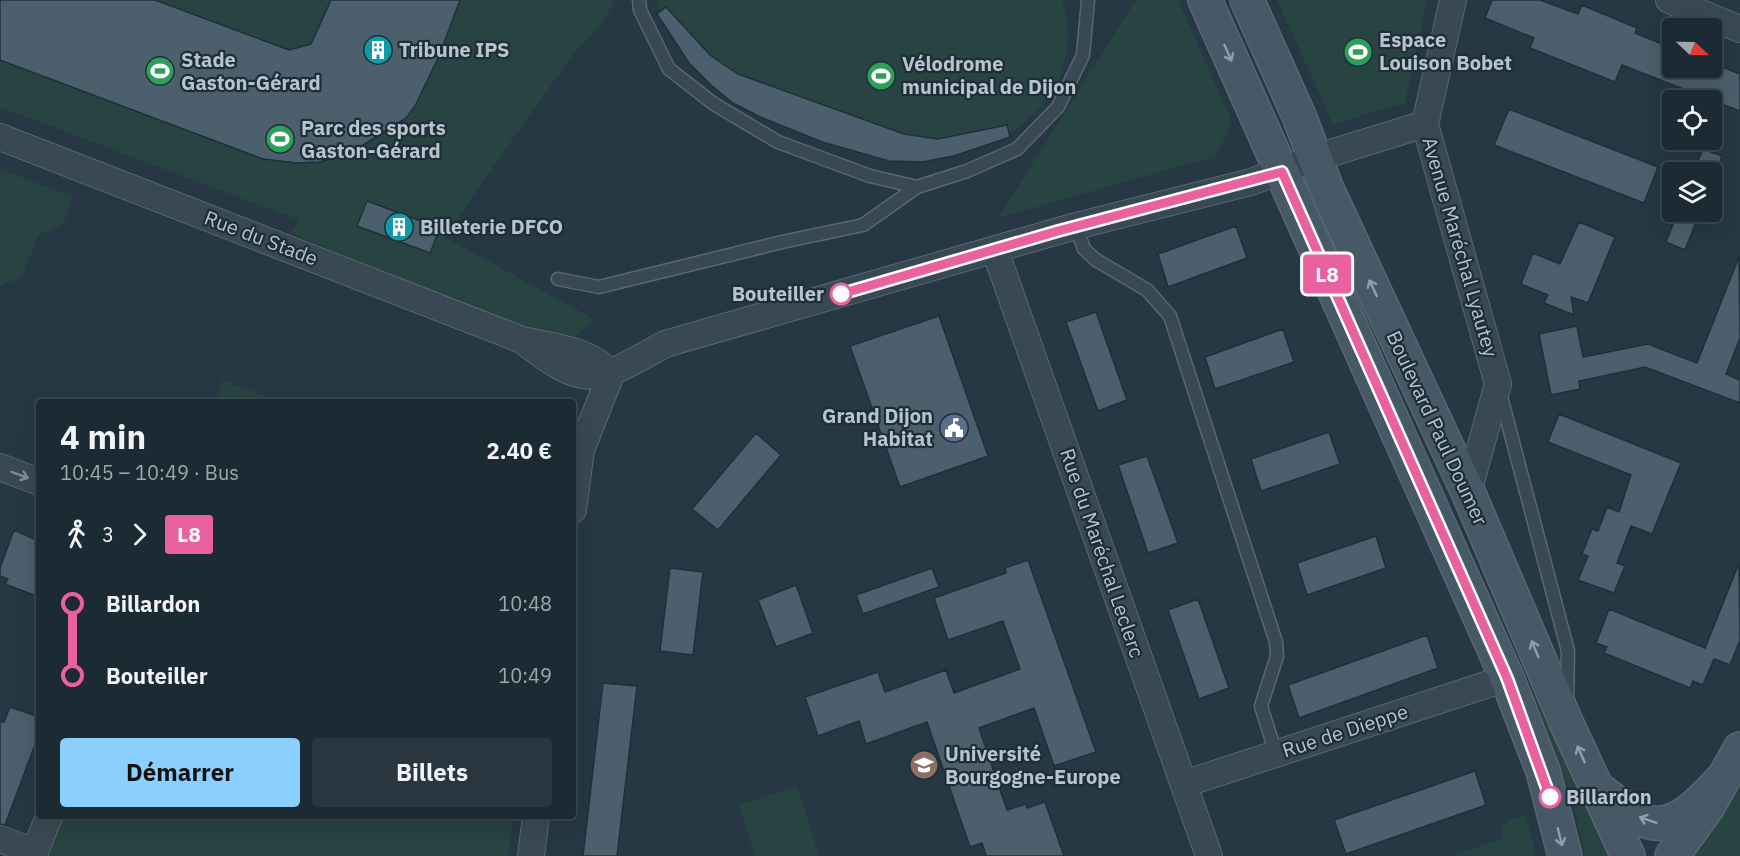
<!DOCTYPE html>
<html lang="fr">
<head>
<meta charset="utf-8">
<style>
  body { margin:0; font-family:"IBM Plex Sans",sans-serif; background:#29363f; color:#f1f3f6; height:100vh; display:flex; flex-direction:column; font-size:22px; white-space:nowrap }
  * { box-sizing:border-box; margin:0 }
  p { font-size:20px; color:#a0a7ac }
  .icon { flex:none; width:33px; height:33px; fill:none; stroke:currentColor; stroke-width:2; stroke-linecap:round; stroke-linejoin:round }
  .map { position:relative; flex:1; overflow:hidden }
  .side { position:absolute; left:36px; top:399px; width:540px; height:420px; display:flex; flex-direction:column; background:#1c2a33; border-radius:6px; box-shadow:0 6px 24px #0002,0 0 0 2px #3a464e }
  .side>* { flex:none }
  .badge { padding:0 12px; border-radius:4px; font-size:21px; line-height:39px }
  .needle { width:39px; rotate:112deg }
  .fabs { position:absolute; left:1662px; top:18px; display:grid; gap:12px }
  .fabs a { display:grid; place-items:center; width:60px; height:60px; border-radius:6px; background:#1c2a33; box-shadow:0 6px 24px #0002,0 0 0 2px #3a464e; font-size:30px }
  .map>.badge { position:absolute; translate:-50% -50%; box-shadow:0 0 0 3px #fff }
  .legs { display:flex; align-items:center; gap:9px; height:66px; padding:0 24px; font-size:20px }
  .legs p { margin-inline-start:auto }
  .headline { display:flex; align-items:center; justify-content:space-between; height:102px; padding:0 24px }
  h1 { font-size:33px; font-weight:800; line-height:45px }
  .cta { display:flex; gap:12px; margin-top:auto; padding:12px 24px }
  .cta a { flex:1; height:69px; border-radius:6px; background:#8acffe; color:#111; font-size:24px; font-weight:800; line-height:69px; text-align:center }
  .cta a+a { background:#29363f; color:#f1f3f6 }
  ul { padding:0 24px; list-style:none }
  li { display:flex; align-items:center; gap:21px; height:72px; font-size:22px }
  li i { display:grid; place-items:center; width:9px; height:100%; margin:0 8px; background:currentColor }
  li i::after { content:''; width:15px; height:15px; margin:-8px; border:4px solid; border-radius:50%; background:#1c2a33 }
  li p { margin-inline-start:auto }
  li:first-child i { background:linear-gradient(#0000 50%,currentColor 0) }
  li:last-child i { background:linear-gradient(currentColor 50%,#0000 0) }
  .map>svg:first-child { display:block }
</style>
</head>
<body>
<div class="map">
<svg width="1740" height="856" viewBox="0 0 1740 856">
  <rect width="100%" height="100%" fill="#253844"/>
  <!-- green -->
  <path fill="#274442" d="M0,0H614C605,26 586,37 570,59C528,118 485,176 446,238L594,319L570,342L451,302L291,233L299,220L0,107Z
    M656,0H1062C1072,30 1069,65 1052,92C1020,143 947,169 888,161C858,157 829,144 801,134C770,122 738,109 713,87C686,64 668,33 656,0Z
    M1136,0H1178L1232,122L1216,156L998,218Z
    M1277,0H1427L1405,103L1333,124Z
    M0,169L74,197L63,224L39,235L21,277L0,286Z
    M223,380L281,402H214Z
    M1538,685L1615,856H1585L1574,807L1529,689Z
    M1740,783V856H1690Z
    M797,786L819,856H755L739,805Z
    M58,816H513L508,856H43Z
    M1526,816L1536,856H1451L1503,838L1500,827L1516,817Z"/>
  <!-- building -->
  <path fill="#4b606c" stroke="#20303a" stroke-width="1.5" d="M0,0H155L289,50L311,44L331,0H460L439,56L415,106L406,118L349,154L319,162L297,163L263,159L0,60Z
    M1492,0H1540L1578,14L1582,5L1637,28L1635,33L1672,48V68H1712V63L1740,74V111L1622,65L1615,82L1530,48L1534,38L1485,18Z
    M666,7L710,55L738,74L904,134L938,139L1007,125L1010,137L954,156L922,162L889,161L822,142L758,116L733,103L712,86L689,63L657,14Z
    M1509,109L1658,167L1644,203L1494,145Z
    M1703,149L1722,156L1716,172H1693Z
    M367,201L440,228L430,253L357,226Z
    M1678,212H1700L1685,250L1666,242Z
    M1579,222L1615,237L1588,303L1571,297L1574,315L1544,303L1548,295L1521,284L1533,253L1560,264Z
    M1236,226L1247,258L1168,287L1158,254Z
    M1739,257L1740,338L1726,374L1740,380V403L1645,367L1579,381L1580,389L1551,395L1539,334L1577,326L1583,357L1648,344L1697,363Z
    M1096,312L1127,400L1098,411L1066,322Z
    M939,316L988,456L900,487L850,346Z
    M1283,329L1294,362L1215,389L1205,357Z
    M1559,414L1681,463L1652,534L1631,526L1617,563L1625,566L1614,593L1578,580L1588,556L1582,554L1592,529L1598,531L1607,507L1619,512L1631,475L1548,442Z
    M1329,432L1340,464L1261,491L1251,459Z
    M756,433L781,455L718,530L692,509Z
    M1147,456L1178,543L1148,553L1118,465Z
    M14,530L39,541V597L5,584L8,579L0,576V568Z
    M1376,536L1386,568L1307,595L1297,563Z
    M1028,560L1096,752L1054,766L1034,708L979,728L1007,810L1026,804L1027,808L1045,802L1064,856H986L982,843L970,847L927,722L866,744L859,721L818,736L805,697L878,672L885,692L946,670L954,693L1020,669L1003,621L948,640L934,598L1006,573L1005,568Z
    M1739,563L1740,640L1730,665L1714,659L1703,685L1693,681L1690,688L1604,653L1607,647L1596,643L1609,609L1705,648Z
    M670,568L703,572L693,655L660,651Z
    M932,568L939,587L863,614L856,595Z
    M796,585L813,633L776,647L758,600Z
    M1198,599L1229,688L1199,699L1168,610Z
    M1427,635L1438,668L1299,718L1288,685Z
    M603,683L637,686L617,856H583Z
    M10,707L39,717V734L5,825L0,824V721L4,722Z
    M1475,771L1486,805L1346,854L1334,820Z"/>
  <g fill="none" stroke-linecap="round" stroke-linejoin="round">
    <!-- service casing -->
    <g stroke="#586770" stroke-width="15">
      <path id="service" d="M917,187L967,171L1017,149L1058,107L1083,55L1088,0
        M1076,226L1084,249L1096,260L1147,290L1170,316L1276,642L1277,656L1261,706L1276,754
        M558,279L599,287L782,242L863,225L917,187L870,176L778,142L714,104L669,69L640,10L639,0
        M1500,393L1568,651L1567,700"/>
    </g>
    <!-- minor casing -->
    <g stroke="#586770" stroke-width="28">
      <path id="minor" d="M1453,0L1425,124L1498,384L1468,492
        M1669,0L1740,29
        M0,137L522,340C553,347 590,349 611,374
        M995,250L1209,856
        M522,340C588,392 596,382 665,344L1076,226L1251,182L1315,158L1425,124
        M0,467L39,482
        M573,510L581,450L611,374
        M1184,784L1507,678
        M0,839L35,852L49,816
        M531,856L536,816"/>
    </g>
    <!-- secondary casing -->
    <g stroke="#586770" stroke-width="36">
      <path id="secondary" d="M1205,0L1507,678L1543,771L1565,856
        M1247,0L1299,116L1326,187L1468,492L1566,722L1628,856
        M1598,789C1613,799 1631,817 1649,822C1680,831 1710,791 1729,772
        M1672,856L1707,808L1740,749"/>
    </g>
    <!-- service -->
    <use href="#service" stroke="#394953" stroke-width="12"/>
    <!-- minor -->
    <use href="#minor" stroke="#394953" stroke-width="26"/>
    <!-- secondary -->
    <use href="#secondary" stroke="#475966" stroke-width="33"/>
  </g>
  <!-- one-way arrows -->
  <defs><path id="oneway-shaft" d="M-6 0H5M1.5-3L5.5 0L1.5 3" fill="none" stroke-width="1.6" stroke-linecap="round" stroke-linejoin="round" transform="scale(1.5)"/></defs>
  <g stroke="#909fa9">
    <use href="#oneway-shaft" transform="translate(1228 53) rotate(66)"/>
    <use href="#oneway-shaft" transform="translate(1373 288) rotate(-115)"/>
    <use href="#oneway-shaft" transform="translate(1535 649) rotate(-113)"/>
    <use href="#oneway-shaft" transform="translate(1581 754) rotate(-114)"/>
    <use href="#oneway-shaft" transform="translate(1648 820) rotate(-161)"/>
    <use href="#oneway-shaft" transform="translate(1560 837) rotate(76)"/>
  </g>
  <use stroke="#7e8d96" href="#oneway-shaft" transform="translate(20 475) rotate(20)"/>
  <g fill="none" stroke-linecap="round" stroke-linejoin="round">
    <!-- line-1 casing -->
    <g stroke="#fff" stroke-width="14">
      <path id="line-1" d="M841,294L1058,231L1282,172L1507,678L1550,797"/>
    </g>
    <!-- line-1 -->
    <use href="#line-1" stroke="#ea619f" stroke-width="9"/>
  </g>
  <!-- icons -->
  <defs>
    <g id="building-disc" transform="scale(1.5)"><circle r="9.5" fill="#0f9aa8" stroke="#1e2e38"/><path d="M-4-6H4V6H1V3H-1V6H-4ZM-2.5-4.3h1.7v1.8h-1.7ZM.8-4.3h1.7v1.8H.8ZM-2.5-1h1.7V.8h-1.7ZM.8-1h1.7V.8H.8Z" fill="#fff"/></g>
    <g id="stadium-disc" transform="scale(1.5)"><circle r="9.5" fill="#2e9e5b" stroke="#1e2e38"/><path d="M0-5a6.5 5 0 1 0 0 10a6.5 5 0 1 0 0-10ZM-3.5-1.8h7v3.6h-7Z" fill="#fff"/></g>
    <g id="civic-disc" transform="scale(1.5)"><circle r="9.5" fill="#5c6f8a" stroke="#1e2e38"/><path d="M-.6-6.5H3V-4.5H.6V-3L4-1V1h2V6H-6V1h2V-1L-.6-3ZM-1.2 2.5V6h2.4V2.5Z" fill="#fff"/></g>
    <g id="university-disc" transform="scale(1.5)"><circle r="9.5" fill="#8d6e63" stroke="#1e2e38"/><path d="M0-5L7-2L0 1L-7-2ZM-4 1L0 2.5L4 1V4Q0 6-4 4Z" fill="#fff"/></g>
  </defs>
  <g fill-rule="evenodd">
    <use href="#building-disc" x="378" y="50"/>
    <use href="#stadium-disc" x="1358" y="52"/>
    <use href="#stadium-disc" x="160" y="71"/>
    <use href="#stadium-disc" x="881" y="76"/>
    <use href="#stadium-disc" x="280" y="139"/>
    <use href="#building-disc" x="399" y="227"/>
    <use href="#civic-disc" x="954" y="428"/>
    <use href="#university-disc" x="924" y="765"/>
  </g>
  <!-- markers -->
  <g fill="#fff" stroke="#ea619f" stroke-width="3">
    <circle cx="841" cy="294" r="10"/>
    <circle cx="1550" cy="797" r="10"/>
  </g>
  <g text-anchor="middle" stroke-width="4.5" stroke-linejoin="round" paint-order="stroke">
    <!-- poi labels -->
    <g font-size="20" font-weight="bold" fill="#b7c4cd" stroke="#1e2e38" text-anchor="start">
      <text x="1379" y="47">Espace<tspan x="1379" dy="23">Louison Bobet</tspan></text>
      <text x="399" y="57">Tribune IPS</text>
      <text x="181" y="67">Stade<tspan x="181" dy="23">Gaston-Gérard</tspan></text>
      <text x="902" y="71">Vélodrome<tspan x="902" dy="23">municipal de Dijon</tspan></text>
      <text x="301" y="135">Parc des sports<tspan x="301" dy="23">Gaston-Gérard</tspan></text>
      <text x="420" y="234">Billeterie DFCO</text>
      <text x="933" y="423" text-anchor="end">Grand Dijon<tspan x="933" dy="23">Habitat</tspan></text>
      <text x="945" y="761">Université<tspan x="945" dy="23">Bourgogne-Europe</tspan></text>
    </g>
    <!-- street labels -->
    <g font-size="20" fill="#b7c4cd" stroke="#1e2e38">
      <text transform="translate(261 238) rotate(21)" y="7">Rue du Stade</text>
      <text transform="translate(1460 247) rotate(74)" y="7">Avenue Maréchal Lyautey</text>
      <text transform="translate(1437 428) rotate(65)" y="7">Boulevard Paul Doumer</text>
      <text transform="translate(1102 553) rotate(71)" y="7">Rue du Maréchal Leclerc</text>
      <text transform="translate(1345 731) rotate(-18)" y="7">Rue de Dieppe</text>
    </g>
    <!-- stop labels -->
    <g font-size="20" font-weight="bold" fill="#b7c4cd" stroke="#1e2e38" text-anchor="end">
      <text x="824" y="301">Bouteiller</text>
      <text x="1566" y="804" text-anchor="start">Billardon</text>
    </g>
  </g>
</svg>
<div class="fabs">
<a><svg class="needle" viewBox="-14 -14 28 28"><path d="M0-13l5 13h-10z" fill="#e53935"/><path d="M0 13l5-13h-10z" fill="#a0a7ac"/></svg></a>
<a><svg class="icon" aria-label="locate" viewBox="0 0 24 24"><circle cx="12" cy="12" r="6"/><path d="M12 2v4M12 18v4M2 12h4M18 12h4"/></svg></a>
<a><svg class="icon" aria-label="layers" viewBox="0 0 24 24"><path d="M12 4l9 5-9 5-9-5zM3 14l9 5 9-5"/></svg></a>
</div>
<b class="badge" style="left:1327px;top:274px;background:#ea619f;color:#fff">L8</b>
<section class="side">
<div class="headline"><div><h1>4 min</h1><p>10:45 – 10:49 · Bus</p></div><b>2.40 €</b></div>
<div class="legs"><svg class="icon" aria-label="walk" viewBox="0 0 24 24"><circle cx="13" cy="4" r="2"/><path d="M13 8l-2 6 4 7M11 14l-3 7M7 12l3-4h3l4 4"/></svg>3<svg class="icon" aria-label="forward" viewBox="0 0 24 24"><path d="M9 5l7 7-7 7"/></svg><b class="badge" style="background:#ea619f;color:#fff">L8</b></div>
<ul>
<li><i style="color:#ea619f"></i><b>Billardon</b><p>10:48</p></li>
<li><i style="color:#ea619f"></i><b>Bouteiller</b><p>10:49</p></li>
</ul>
<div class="cta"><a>Démarrer</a><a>Billets</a></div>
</section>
</div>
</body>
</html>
